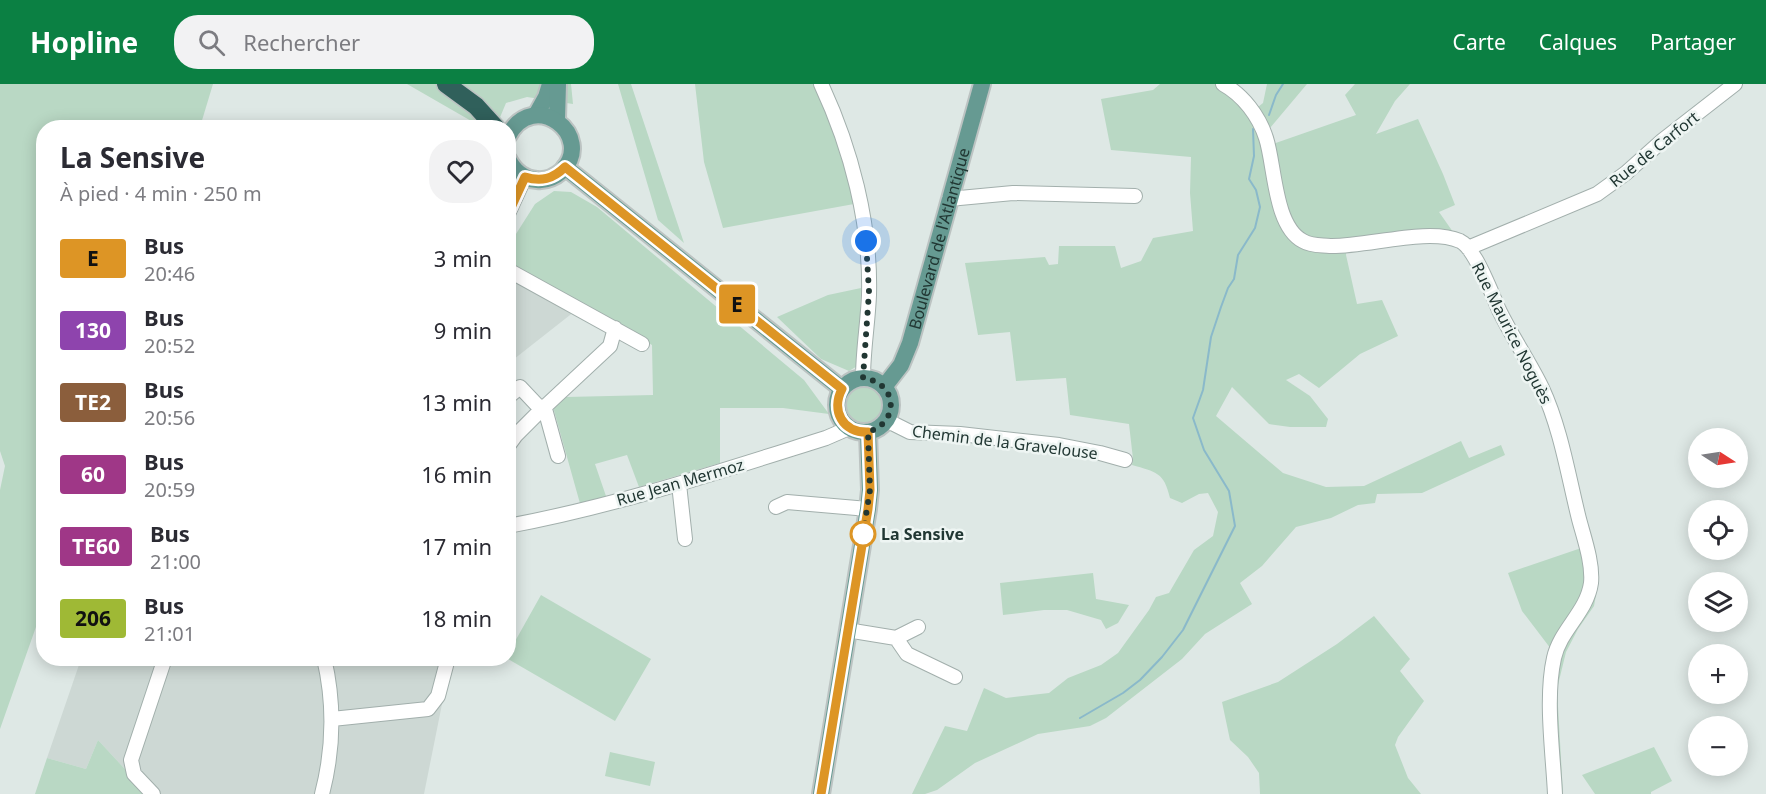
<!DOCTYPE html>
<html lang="fr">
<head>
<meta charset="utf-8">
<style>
  body { margin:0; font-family:"Noto Sans",sans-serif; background:#f2f2f3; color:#2b2b33; height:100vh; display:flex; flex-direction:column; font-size:22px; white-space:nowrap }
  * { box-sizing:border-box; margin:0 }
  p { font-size:20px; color:#7c7c81 }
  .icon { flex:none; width:33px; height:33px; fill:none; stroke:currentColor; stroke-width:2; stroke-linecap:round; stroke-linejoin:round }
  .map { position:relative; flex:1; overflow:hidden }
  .drawer { position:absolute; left:36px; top:36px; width:480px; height:546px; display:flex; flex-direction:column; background:#fff; border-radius:24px; box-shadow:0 3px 15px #0003 }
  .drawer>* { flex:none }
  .badge { padding:0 12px; border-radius:4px; font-size:21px; line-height:39px }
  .needle { width:39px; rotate:102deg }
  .tools { position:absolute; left:1688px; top:344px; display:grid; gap:12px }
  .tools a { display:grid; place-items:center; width:60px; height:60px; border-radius:50%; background:#fff; box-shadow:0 3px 15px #0003; font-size:30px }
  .you { position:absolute; width:30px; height:30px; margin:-15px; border:4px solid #fff; border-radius:50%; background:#1a73e8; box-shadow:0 0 0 9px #1a73e833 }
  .map>.badge { position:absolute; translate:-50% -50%; box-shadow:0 0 0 3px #fff }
  .round { display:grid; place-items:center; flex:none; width:63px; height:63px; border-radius:24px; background:#f2f2f3 }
  .overview { display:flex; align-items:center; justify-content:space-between; height:102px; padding:0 24px }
  h1 { font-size:28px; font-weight:700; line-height:45px }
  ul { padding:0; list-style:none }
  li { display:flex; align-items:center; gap:18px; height:72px; padding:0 24px }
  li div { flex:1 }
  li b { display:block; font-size:22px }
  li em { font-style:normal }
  li .badge { min-width:66px; font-weight:700; text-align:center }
  header { display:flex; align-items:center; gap:36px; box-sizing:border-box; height:84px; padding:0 30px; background:#0b8043; color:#fff }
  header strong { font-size:28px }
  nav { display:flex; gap:33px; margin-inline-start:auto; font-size:21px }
  .search { width:420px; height:54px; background:#f2f2f3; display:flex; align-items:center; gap:15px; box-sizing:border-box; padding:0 21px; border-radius:24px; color:#7c7c81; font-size:22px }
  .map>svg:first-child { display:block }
</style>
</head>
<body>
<header>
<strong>Hopline</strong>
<div class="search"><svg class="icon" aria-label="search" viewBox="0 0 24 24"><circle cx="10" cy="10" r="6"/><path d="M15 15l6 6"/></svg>Rechercher</div>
<nav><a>Carte</a><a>Calques</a><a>Partager</a></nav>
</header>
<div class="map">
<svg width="1766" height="710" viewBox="0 0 1766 710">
  <rect width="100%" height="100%" fill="#dee8e5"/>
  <!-- built -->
  <path fill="#cdd8d4" d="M509,179L584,220L509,279Z
    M81,575H451L424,710H148L98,656L86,685L47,674Z"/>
  <!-- green -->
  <path fill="#b9d8c4" d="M0,0H213L200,43L44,44L43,523L0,645V406L5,382L0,367Z
    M407,0H571L573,20L527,13L506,19L496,43H478L473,38Z
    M618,0H631L684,159L658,136Z
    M695,0H827L854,120L723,144L704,78Z
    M1160,0H1215L1219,2L1248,30L1264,63L1356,31L1345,11L1355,0H1410L1395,17L1376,50L1418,35L1443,90L1455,121L1439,128L1453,148H1417L1347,158L1346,171L1357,220L1382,216L1398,252L1360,270L1319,304L1299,290L1286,296L1310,312L1328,335L1326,343H1290L1269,340L1232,303L1216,332L1283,389L1326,403L1364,402L1461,357L1469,374L1501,361L1505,371L1422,409L1377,410L1375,419L1358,421L1331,434L1296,443L1262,482L1240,499L1252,520L1205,550L1182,575L1106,634L1090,642L1038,650L975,679L937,706L925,710H912L945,642L967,647L984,604L1006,614L1049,609L1068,594L1101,581L1118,569L1149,526L1156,513L1169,509L1194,466L1213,452L1218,428L1208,409L1199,410L1182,419L1170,414C1164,388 1156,388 1132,381L1133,375L1129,340L1070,331L1066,294L1016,297L1010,248L978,251L965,179L1045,173L1049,181L1058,180L1059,162H1115L1121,184L1141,177L1153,154L1193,147L1190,109L1191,73L1111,66L1101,15L1153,6Z
    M1267,0H1307L1270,44L1258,23L1263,19Z
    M554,107L571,108L597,123L804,296L829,330L783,324H720V379L639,403L627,371L595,380L607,415L581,423L553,323L566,313L653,311L652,261L584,220L509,179V161L535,120Z
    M861,204L859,281L849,287L821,275L777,233L828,211Z
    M845 322a19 19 0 1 1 38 0a19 19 0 1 1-38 0Z
    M1593,460L1599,495L1594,522L1578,545L1566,568L1557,605L1563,710H1550L1551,565L1522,527L1508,489Z
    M1093,489L1096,515L1129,521L1118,539L1106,545L1101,536L1067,526H1044L1003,531L1000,499Z
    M541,511L651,575L615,637L508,575L509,568Z
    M1374,532L1410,575L1400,587L1424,617L1398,653L1395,661L1408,694L1421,710H1260L1259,689L1248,673L1230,656L1222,618L1278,598L1337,560Z
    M98,656L148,710H35L47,674L86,685Z
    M1654,663L1672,697L1651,708V710H1595L1582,691Z
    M610,668L655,678L650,702L605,692Z"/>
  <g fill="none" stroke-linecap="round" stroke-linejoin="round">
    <!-- stream -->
    <path stroke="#8ab9ca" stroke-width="2" d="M1269,31L1276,11L1283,0
      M1080,634L1123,609L1140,596L1162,573L1183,546L1235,442L1229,407L1204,366L1193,334L1203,306L1211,253L1221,223L1228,204L1234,195L1238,171L1255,144L1260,123L1256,106L1249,95L1254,72L1253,45"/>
    <!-- minor casing -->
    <g stroke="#a2afac" stroke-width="16">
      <path id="minor" d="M821,0C851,64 871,140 869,211C868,238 863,266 863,294
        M1223,0C1243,11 1259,32 1266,54C1275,81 1274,142 1303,157C1311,162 1321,161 1330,162C1367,163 1428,143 1460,157C1475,164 1492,210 1499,226C1512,253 1529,277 1542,304C1561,345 1568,391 1579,435C1584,454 1593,479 1591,499C1587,528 1560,546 1554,574C1545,614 1553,669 1555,710
        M949,115L1013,109L1135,112
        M508,130L525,93
        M1468,164L1597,110L1626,89L1663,56L1735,0
        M508,186L642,260
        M508,313L520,303L537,321L545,325L558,372
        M886,336L910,348L960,350L1059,361L1100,369L1125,376
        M508,362L516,351L536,331L610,262L615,244
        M679,400L685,455
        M776,423L787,418L868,425
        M508,442C616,422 721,387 826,354L849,344
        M847,546L896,554L907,570L955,593
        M896,554L918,543
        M332,635L428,625L438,612L448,574
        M153,710L134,690L131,676L165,574
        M322,710C334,664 335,621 324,574"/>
    </g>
    <!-- major casing -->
    <g stroke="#bcc3c2" stroke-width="20">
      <g id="major">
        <path d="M536,31L546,13L550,0"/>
        <path d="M557,35L558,0"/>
        <path d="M508,52C534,3 596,52 562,87C555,93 546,97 537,96C523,95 514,87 508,75"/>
        <path d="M565,83L842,305"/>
        <circle cx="864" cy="321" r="27"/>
        <path id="s1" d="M884,303L901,281L910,259L982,0"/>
        <path d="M821,710L868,425L870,406L868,348"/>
      </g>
    </g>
    <!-- highway casing -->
    <g stroke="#bcc3c2" stroke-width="21">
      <path id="highway" d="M446,0L476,22L496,44"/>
    </g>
    <!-- minor -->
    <use href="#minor" stroke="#fff" stroke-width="14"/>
    <!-- major -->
    <use href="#major" stroke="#669a92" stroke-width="16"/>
    <!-- highway -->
    <use href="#highway" stroke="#30605b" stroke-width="18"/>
  </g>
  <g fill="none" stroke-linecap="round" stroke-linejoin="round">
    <!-- line casing -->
    <g stroke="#fff" stroke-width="14">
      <path id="line" d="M508,130L525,93C541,98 553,95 565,83L842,305C831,326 842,349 868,348L870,406L868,425L821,710"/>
    </g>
    <!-- line -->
    <use href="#line" stroke="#dd9525" stroke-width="9"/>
    <!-- walk -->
    <path stroke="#213733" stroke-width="6" stroke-dasharray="0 10.8" d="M863,450L870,406L868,348C901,338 897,298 863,294L869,208L866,157"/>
  </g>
  <!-- markers -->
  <circle fill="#fff" stroke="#dd9525" stroke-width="3" cx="863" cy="450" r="12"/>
  <g text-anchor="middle" stroke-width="5" stroke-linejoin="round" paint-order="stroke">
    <!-- street labels -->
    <g font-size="16" fill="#213733" stroke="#eef5f3">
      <text transform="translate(1654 65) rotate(-39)" y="6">Rue de Carfort</text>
      <text dy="6" stroke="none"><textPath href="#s1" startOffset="160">Boulevard de l'Atlantique</textPath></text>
      <text transform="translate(1512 249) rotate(63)" y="6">Rue Maurice Noguès</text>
      <text transform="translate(1005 358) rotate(7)" y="6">Chemin de la Gravelouse</text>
      <text transform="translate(680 398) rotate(-16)" y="6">Rue Jean Mermoz</text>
    </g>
    <!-- stop labels -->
    <g font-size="16" font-weight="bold" fill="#213733" stroke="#eef5f3" text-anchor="start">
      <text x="881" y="456">La Sensive</text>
    </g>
  </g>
</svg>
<div class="tools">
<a><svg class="needle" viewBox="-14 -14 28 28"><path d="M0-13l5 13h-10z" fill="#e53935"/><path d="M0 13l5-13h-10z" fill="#7c7c81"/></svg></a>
<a><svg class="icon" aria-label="locate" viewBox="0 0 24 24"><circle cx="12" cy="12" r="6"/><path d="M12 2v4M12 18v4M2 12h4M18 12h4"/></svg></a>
<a><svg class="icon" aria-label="layers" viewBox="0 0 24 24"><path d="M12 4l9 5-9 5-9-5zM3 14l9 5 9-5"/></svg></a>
<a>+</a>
<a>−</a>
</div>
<div class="you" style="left:866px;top:157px"></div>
<b class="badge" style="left:737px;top:220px;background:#dd9525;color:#111">E</b>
<section class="drawer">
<div class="overview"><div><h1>La Sensive</h1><p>À pied · 4 min · 250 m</p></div><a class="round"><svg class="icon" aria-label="heart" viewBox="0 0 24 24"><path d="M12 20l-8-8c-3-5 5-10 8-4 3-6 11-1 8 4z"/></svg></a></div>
<ul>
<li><span class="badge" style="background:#dd9525;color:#111">E</span><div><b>Bus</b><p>20:46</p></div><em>3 min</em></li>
<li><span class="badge" style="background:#8e44ad;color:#fff">130</span><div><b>Bus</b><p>20:52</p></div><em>9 min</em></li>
<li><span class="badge" style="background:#8b5e3c;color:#fff">TE2</span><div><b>Bus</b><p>20:56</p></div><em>13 min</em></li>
<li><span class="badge" style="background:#9f3787;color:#fff">60</span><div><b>Bus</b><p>20:59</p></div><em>16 min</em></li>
<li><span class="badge" style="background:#9f3787;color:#fff">TE60</span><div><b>Bus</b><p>21:00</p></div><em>17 min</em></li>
<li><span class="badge" style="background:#9fb935;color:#111">206</span><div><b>Bus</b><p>21:01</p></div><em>18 min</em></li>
</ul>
</section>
</div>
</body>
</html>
